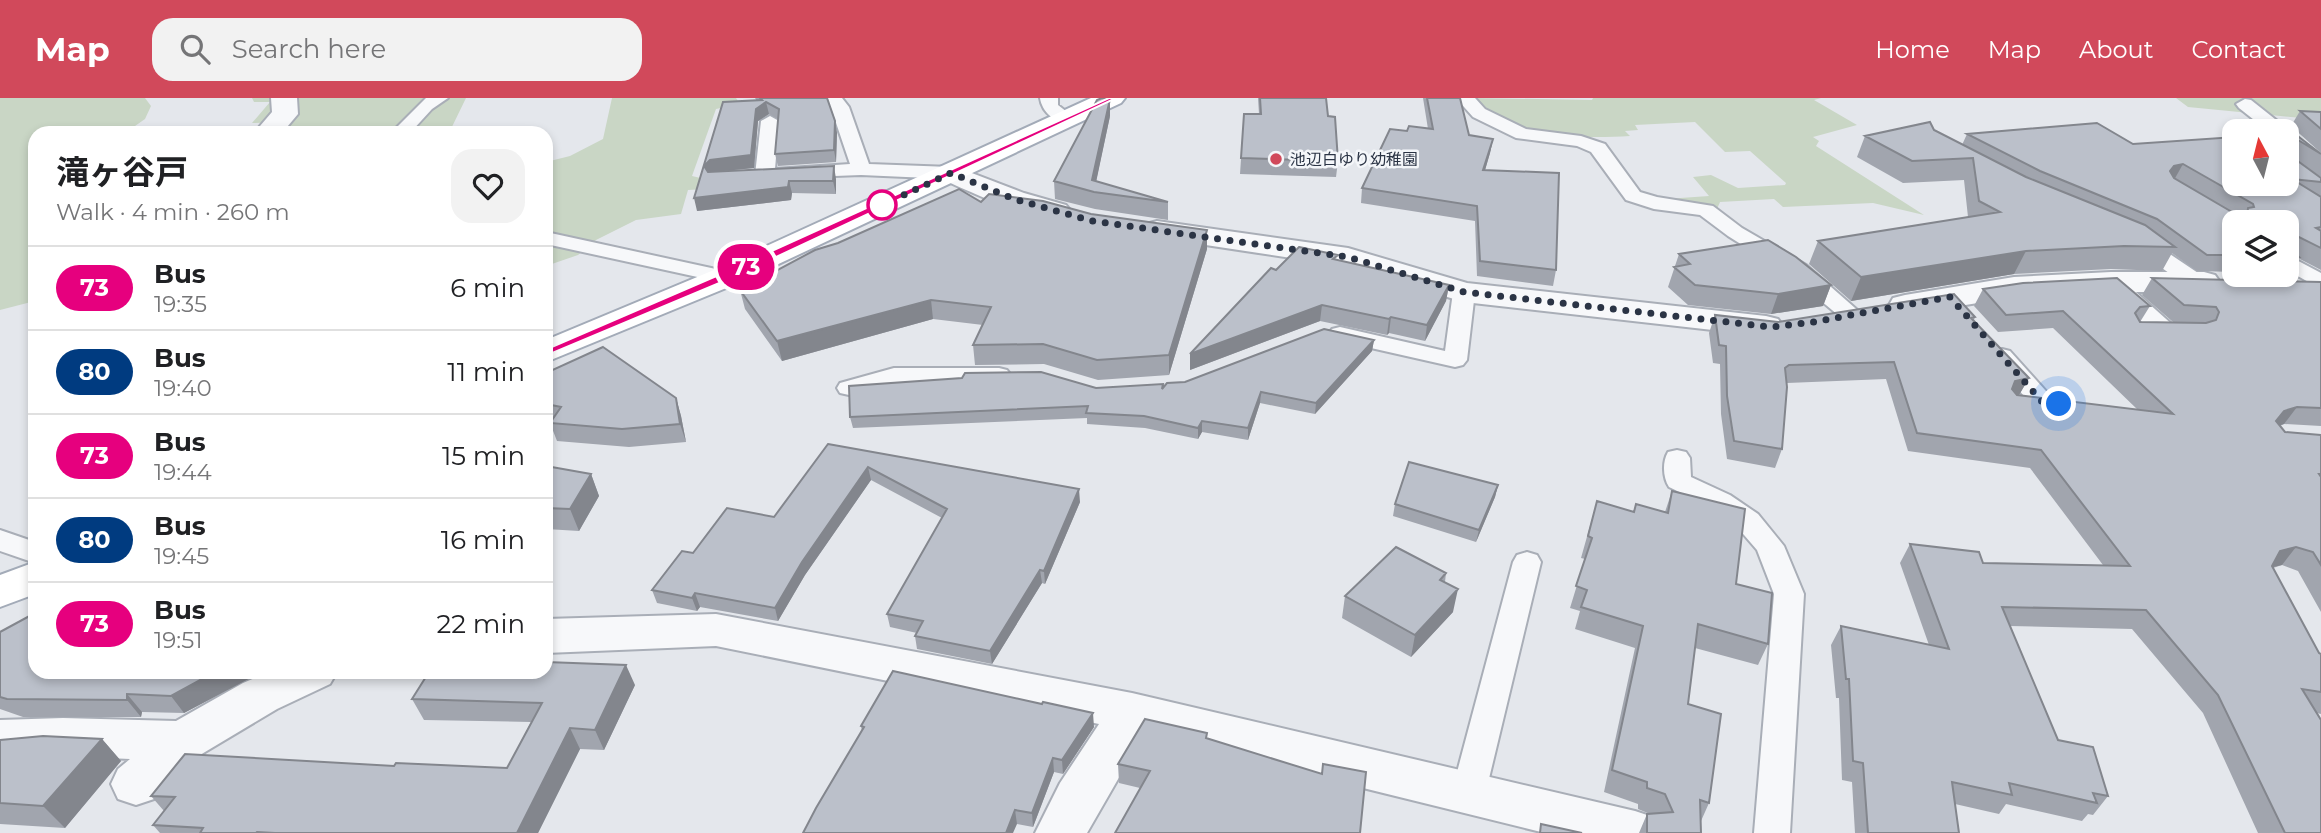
<!DOCTYPE html>
<html lang="en">
<head>
<meta charset="utf-8">
<style>
  body { margin:0; font-family:Montserrat,"Noto Sans JP",sans-serif; background:#f2f2f2; color:#202124; height:100vh; display:flex; flex-direction:column; font-size:26px; white-space:nowrap }
  * { box-sizing:border-box; margin:0 }
  p { font-size:23px; color:#757577 }
  .icon { flex:none; width:38px; height:38px; fill:none; stroke:currentColor; stroke-width:2; stroke-linecap:round; stroke-linejoin:round }
  .map { position:relative; flex:1; overflow:hidden }
  .details { position:absolute; left:28px; top:28px; width:525px; height:553px; display:flex; flex-direction:column; background:#fff; border-radius:21px; box-shadow:0 4px 10px #0003 }
  .details>* { flex:none }
  .badge { padding:0 14px; border-radius:23px; font-size:24px; line-height:46px }
  .needle { width:46px; rotate:353deg }
  .tools { position:absolute; left:2222px; top:21px; display:grid; gap:14px }
  .tools a { display:grid; place-items:center; width:77px; height:77px; border-radius:14px; background:#fff; box-shadow:0 4px 10px #0003; font-size:35px }
  .you { position:absolute; width:35px; height:35px; margin:-18px; border:5px solid #fff; border-radius:50%; background:#1a73e8; box-shadow:0 0 0 10px #1a73e833 }
  .map>.badge { position:absolute; translate:-50% -50%; box-shadow:0 0 0 4px #fff }
  .round { display:grid; place-items:center; flex:none; width:74px; height:74px; border-radius:21px; background:#f2f2f2 }
  .overview { display:flex; align-items:center; justify-content:space-between; height:119px; padding:0 28px }
  h1 { font-size:33px; font-weight:700; line-height:52px }
  ul { padding:0; list-style:none }
  li { display:flex; align-items:center; gap:21px; height:84px; padding:0 28px; border-top:2px solid #e0e0e0 }
  li div { flex:1 }
  li b { display:block; font-size:26px }
  li em { font-style:normal }
  li .badge { min-width:77px; font-weight:700; text-align:center }
  header { display:flex; align-items:center; gap:42px; box-sizing:border-box; height:98px; padding:0 35px; background:#d1495b; color:#fff }
  header strong { font-size:33px }
  nav { display:flex; gap:38px; margin-inline-start:auto; font-size:24px }
  .search { width:490px; height:63px; background:#f2f2f2; display:flex; align-items:center; gap:18px; box-sizing:border-box; padding:0 24px; border-radius:21px; color:#757577; font-size:26px }
  .map>svg:first-child { display:block }
</style>
</head>
<body>
<header>
<strong>Map</strong>
<div class="search"><svg class="icon" aria-label="search" viewBox="0 0 24 24"><circle cx="10" cy="10" r="6"/><path d="M15 15l6 6"/></svg>Search here</div>
<nav><a>Home</a><a>Map</a><a>About</a><a>Contact</a></nav>
</header>
<div class="map">
<svg width="2321" height="735" viewBox="0 0 2321 735">
  <rect width="100%" height="100%" fill="#e4e7ec"/>
  <!-- green -->
  <path fill="#c9d6c5" d="M0,0H145L151,8L145,21L125,35H35V203L0,212Z
    M252,0H466L449,35H275L284,24L252,25L270,4H254Z
    M612,0H736L740,6L716,11L692,78L709,82L705,91L688,92L681,116L636,122L596,142L578,157L546,168V64L570,58L603,41Z
    M1472,0L1592,2L1593,0H1821L1814,2L1857,27L1813,39L1819,43L1816,48L1924,117L1873,105L1783,109L1774,101L1720,104L1717,111L1666,101L1709,98L1693,79L1711,77L1738,90L1785,87L1786,85L1750,53L1725,54L1695,24L1635,27L1638,32L1625,33L1630,38C1576,41 1512,40 1472,0Z
    M2176,0H2321V22L2188,9Z"/>
  <g fill="none" stroke-linecap="round" stroke-linejoin="round">
    <!-- lane casing -->
    <g stroke="#a9aeb7" stroke-width="4">
      <path id="lane" d="M426,0H448L432,11L410,35H391Z
        M824,0H842L849,9L869,66L951,69L961,75L951,81L861,77L758,81L755,77L761,23L770,18L779,23L775,71L850,66L831,10Z
        M1040,0H1058V7L1076,21L1073,25C1058,28 1042,15 1040,0Z
        M1456,0H1475L1485,11L1526,31L1581,38L1605,46L1640,94L1657,99L1713,108L1742,130L1806,167L1863,217L1860,222H1844L1790,177L1728,138L1700,117L1654,111L1626,102L1591,54L1577,48L1516,40L1473,19Z
        M2245,1L2251,2L2285,29L2288,33L2287,34L2268,33L2239,10L2236,6Z
        M546,134L725,173L733,174L736,179L733,184L725,185L546,146Z
        M2139,138L2146,140L2204,179L2207,184L2204,189H2188L2132,148L2129,144L2132,140Z
        M2287,157L2321,175V191L2287,172Z
        M2120,185L2128,187L2175,229L2178,234L2175,239H2159L2112,197L2109,192L2112,187Z
        M1464,187L1472,189L1475,194L1467,262L1463,267L1455,269L1340,243L1332,241L1328,236L1332,231L1340,229L1445,253L1453,194L1456,189Z
        M2002,251L2010,253L2054,302L2057,307L2054,312L2045,315L2036,312L1994,263L1990,258L1994,253Z
        M894,270H999L1007,272L1011,277L1007,282L999,284H895L849,297L840,295L837,290L840,285Z
        M1677,352L1686,354L1690,360L1691,379L1730,397L1758,416L1784,448L1804,496L1790,735H1754L1774,496L1757,452L1738,430L1710,409L1669,389C1663,380 1662,364 1668,354Z
        M0,432L35,444V465L0,453Z
        M1527,454L1537,457L1541,464L1486,693L1481,703L1469,707L1457,703L1452,693L1513,464L1517,457Z"/>
    </g>
    <!-- street casing -->
    <g stroke="#a9aeb7" stroke-width="4">
      <path id="street" d="M271,0H297L298,16L282,35H254L272,14Z
        M951,67L1024,95L1066,107L1071,113L1066,119C1037,127 970,93 941,81L937,75L941,69Z
        M1157,123L1348,150L1467,185L1766,218L1778,221L1783,228L1778,235L1766,238L1464,204L1344,168L1146,138L1142,132L1146,126Z
        M2111,174H2204L2215,177L2220,184L2215,191L2204,194H2111L2014,199L1905,217L1893,214L1889,207L1893,200L1905,197L2014,179Z
        M716,516L1132,595L1635,713L1653,719L1661,735H1545L1144,636L1087,735H1035L1060,685L1099,626L716,548L546,555V521Z
        M269,574H337L330,586L277,611L200,657L154,701L136,707L118,701L111,686L118,671L130,661L63,658L0,662V622L63,620L176,623L243,585Z"/>
    </g>
    <!-- primary casing -->
    <g stroke="#a3abb8" stroke-width="4">
      <path id="primary" d="M1091,0H1125L1121,5L736,186L546,264V242L714,172Z
        M35,464V496L0,509V477Z"/>
    </g>
    <!-- lane -->
    <use href="#lane" fill="#f7f8fa" fill-rule="evenodd"/>
    <!-- street -->
    <use href="#street" fill="#f7f8fa" fill-rule="evenodd"/>
    <!-- primary -->
    <use href="#primary" fill="#fff" fill-rule="evenodd"/>
  </g>
  <!-- wall -->
  <path fill="#a1a5ae" d="M755,0H827L837,35L836,64L778,68L775,56L778,21L769,16L758,23L754,70L724,73L836,81V96L792,95L791,102L697,113L757,3Z
    M1258,0H1326L1328,18L1338,63L1336,79L1240,76L1244,16H1259Z
    M1423,0H1460L1469,37L1493,41L1490,55L1485,72L1556,172L1553,188L1477,178L1475,123L1361,105L1362,90L1407,33L1428,31Z
    M2300,13L2321,14V55L2291,28Z
    M1110,18L1096,83L1168,104V122L1095,111L1055,101L1054,83Z
    M1934,32L1962,47L1967,36L2133,46L2287,36L2321,56V79L2306,69L2321,80V172L2298,160L2287,176V124H2235V174L2197,173L2172,155L2162,173L2111,171L2014,176L1851,203L1809,166L1818,143L1968,119L1964,82L1903,85L1857,59L1865,38Z
    M981,104L1207,151L1169,277L1098,282L1044,266L975,267L973,247L983,227L933,221L782,263L745,211L740,192Z
    M1679,156L1831,187L1823,208L1771,216L1688,207L1668,189Z
    M1337,162L1449,187L1446,203L1425,243L1389,235L1387,237L1320,223L1190,272L1276,172Z
    M2152,180L2321,184V328L2284,326L2280,328L2285,334L2321,337V514L2298,473L2282,467L2273,470L2319,555L2321,556V616L2317,615L2321,735H2258L2203,615L2132,531L2010,528L2058,642L2108,698L2093,717L2088,716L2082,723L2006,706L1999,716L1955,706L1959,735H1855L1852,684L1842,682L1839,600H1836L1831,547L1841,528L1929,547L1900,465L1910,446L1983,465L2103,467L2030,370L1908,353L1886,281L1787,285L1782,351L1775,370L1727,361L1721,316L1720,266L1713,265L1709,235L1715,217L1778,224L1975,219L1974,222L2029,280L2019,297L2138,312L2053,230L1998,234L1974,208L1983,191L2150,208L2140,224H2173L2142,197Z
    M1374,242L1372,253L1315,316L1260,305L1248,342L1202,334L1198,341L1145,330L1087,326V320L853,330L850,319L1096,290L1163,286V289Z
    M546,276L676,300L681,318L686,344L629,349L557,343L550,325L551,323L546,322Z
    M828,346L1080,404L1045,486L1042,485L992,566L917,551L915,538L917,535L890,529L887,516L942,420L871,382L805,477L778,523L700,509L697,513L657,505L652,492L693,455L774,419Z
    M546,368L591,376L599,398L579,433L546,431Z
    M1498,387L1495,399L1476,444L1393,418L1395,406Z
    M1672,393L1736,486L1768,546L1758,567L1695,550L1688,606L1709,705L1701,723V735H1639L1647,716H1650L1638,711V706L1604,694L1635,550L1575,531L1580,513L1570,510L1585,461L1581,460L1597,403L1634,414H1665Z
    M1446,475L1445,484L1453,514L1411,559L1342,520L1345,498Z
    M0,534L256,577L184,615L142,614L141,619H23L0,611Z
    M635,587L604,652L580,651L538,735H160L153,727L164,713L151,698L394,668L507,670L531,624L424,622L412,601Z
    M861,628L1094,629L1063,676L1054,674L1033,729L1017,726L862,633Z
    M1207,640L1140,690L1119,685L1118,666Z
    M102,641L121,663L65,730L0,726V642Z"/>
  <!-- shaded-wall -->
  <path fill="#83868d" d="M1110,1V18L1094,94L1092,82Z
    M766,4L769,16L758,23L754,70L713,74L707,81L704,68L756,11Z
    M835,23L837,35L836,64L834,52Z
    M1493,41L1490,55L1481,86L1483,72Z
    M2183,66L2174,82L2170,73L2174,68Z
    M834,68L836,81V96L833,83Z
    M789,83L792,95L791,102L697,113L694,100Z
    M1207,132V151L1169,277V257Z
    M2026,153L2014,176L1851,203L1861,179Z
    M1449,187L1446,203L1425,243L1427,227Z
    M1831,187L1823,208L1771,216L1778,196Z
    M931,202L933,221L782,263L777,243Z
    M1322,207L1320,223L1190,272V256Z
    M1391,219L1389,235L1387,237L1389,221Z
    M1374,242L1372,253L1315,316L1316,305Z
    M2029,280L2019,297L2006,301L2015,283Z
    M1261,294L1260,305L1248,342V330Z
    M676,300L681,318L686,344L680,326Z
    M2297,309L2284,326L2271,330L2284,313Z
    M1202,323V334L1198,341V330Z
    M868,369L871,382L805,477L778,523L775,510L802,464Z
    M591,376L599,398L579,433L570,411Z
    M1498,387L1495,399L1476,444L1479,432Z
    M1079,391L1080,404L1045,486L1044,473Z
    M2296,449L2282,467L2265,471L2280,453Z
    M1040,472L1042,485L992,566L990,553Z
    M1458,491L1453,514L1411,559L1415,537Z
    M695,495L700,509L697,513L692,500Z
    M626,567L635,587L604,652L595,632Z
    M215,574H258L256,577L184,615L171,598Z
    M127,596L142,614L141,619L127,602Z
    M1093,615L1094,629L1063,676L1062,662Z
    M570,630L580,651L538,735H517Z
    M102,641L121,663L65,730L43,708Z
    M1053,660L1054,674L1033,729L1032,715Z
    M1015,712L1017,726L1013,735H1006Z"/>
  <!-- building -->
  <path fill="#bbc0ca" stroke="#83868d" stroke-width="2" fill-rule="evenodd" d="M760,0H827L835,23L834,52L775,56L779,11L766,4L756,11L751,57L710,62L704,68L708,74L834,68L833,83H789L788,89L694,100L723,4L762,2Z
    M1102,0L1110,1L1092,82L1168,104L1094,94L1054,83L1097,2Z
    M1260,0H1326L1328,18L1335,19L1338,63L1241,60L1244,16H1261Z
    M1427,0H1460L1469,37L1493,41L1483,72L1559,75L1556,172L1480,163L1477,108L1362,90L1390,31L1407,33L1409,28L1433,31Z
    M2300,13L2321,14V31Z
    M1930,24L1934,32L2026,79L2145,127L2175,149L2124,148L2026,153L1861,179L1818,143L2000,114L1979,103L1973,60L1912,63L1865,38Z
    M2097,25L2133,46L2235,39V86H2287V36H2295L2321,56L2298,42L2295,43V61L2321,80V84L2292,81L2321,99V129L2316,130L2321,133V150L2297,138L2295,155L2299,159H2287V124H2235V157H2207L2157,121L2040,73L1967,36ZM2183,66L2253,106L2254,109L2248,110L2247,120L2244,121L2174,80L2170,73L2174,68Z
    M959,91L981,104L989,96L1043,103L1091,116L1207,132L1169,257L1097,262L1043,246L973,247L991,209L931,202L777,243L740,192L815,152L838,145Z
    M1768,142L1796,159L1831,187L1778,196L1695,187L1674,169L1690,166L1679,156Z
    M1299,149L1338,157L1333,161L1449,187L1427,227L1391,219L1389,221L1322,207L1190,256L1271,170L1276,172Z
    M2117,180L2150,208L2140,209L2135,215L2140,224L2206,225L2216,222L2219,214L2216,209L2184,207L2152,180L2321,184V310L2297,309L2284,313L2276,323L2285,334L2321,337V376H2319L2321,379V467L2313,454L2296,449L2280,453L2272,468L2319,555L2321,556V594L2302,591L2321,622V735H2285L2218,597L2146,512L2002,509L2058,642L2093,649L2108,698L2093,695L2097,705L2009,685L2012,697L1952,684L1959,735H1868L1863,665L1853,663L1849,581H1846L1841,528L1949,551L1910,446L1979,454L1983,465L2130,468L2041,352L1917,335L1894,264L1789,267L1785,270L1787,289L1782,351L1734,343L1727,298L1726,248L1719,247L1715,217L1778,224L1954,196L1975,219L1971,220L2029,280L2015,283L2012,291L2017,297L2173,316L2063,213L2006,217L1983,191L2023,185Z
    M1324,231L1374,242L1316,305L1261,294L1248,330L1202,323L1198,330L1144,318L1086,315L1088,308L850,319L849,288L962,280L965,275L1041,274L1096,290L1163,286L1162,291L1167,285L1185,284Z
    M603,249L676,300L680,326L622,331L550,325L561,309L546,306V276L548,274Z
    M828,346L1079,391L1044,473L1040,472L990,553L915,538L923,523L887,516L947,411L868,369L802,464L775,510L695,495L692,500L652,492L682,453L693,455L727,410L774,419Z
    M1409,364L1498,387L1479,432L1395,406Z
    M546,368L591,376L570,411L546,410Z
    M1672,393L1745,411L1736,486L1772,495L1768,546L1698,526L1688,606L1721,616L1709,705L1700,702L1701,735H1647V716L1673,714L1665,696L1647,690V684L1612,672L1643,528L1581,509L1587,492L1576,488L1592,440L1588,438L1597,403L1634,414L1636,406L1668,415Z
    M1396,449L1446,475L1440,482L1458,491L1415,537L1345,498Z
    M35,515V574H215L171,598L127,596V602L7,601L0,599V534Z
    M546,564L626,567L595,632L570,630L517,735H275L257,734L256,735H200L203,730L153,727L175,699L151,698L185,656L394,668L396,665L507,670L542,605L412,601L429,574H546Z
    M893,573L1042,606L1043,604L1093,615L1062,662L1053,660L1032,715L1015,712L1006,735H803L816,710L864,629L861,628Z
    M1145,621L1207,635L1206,640L1322,676L1323,666L1366,674L1360,735H1115L1150,673L1118,666Z
    M43,638L102,641L43,708L0,705V642Z
    M1541,726L1582,735H1540Z"/>
  <!-- line -->
  <path fill="#e6007e" stroke="#fff" stroke-width="2" d="M1109,0H1116L729,181L550,256L540,254L721,176Z"/>
  <g fill="none" stroke-linecap="round" stroke-linejoin="round">
    <!-- walk -->
    <path stroke="#2b3445" stroke-width="7" stroke-dasharray="0 12.6" d="M882,107L876,110L951,75L1014,101L1092,123L1348,159L1464,194L1771,229L1813,224L1950,199L2045,307L2059,306"/>
  </g>
  <!-- markers -->
  <circle fill="#d1495b" stroke="#f4f6f9" stroke-width="2.5" cx="1276" cy="61" r="7"/>
  <circle fill="#fff" stroke="#e6007e" stroke-width="3.5" cx="882" cy="107" r="14"/>
  <g text-anchor="middle" stroke-width="5" stroke-linejoin="round" paint-order="stroke">
    <!-- far-poi labels -->
    <g font-size="16" fill="#2b3445" stroke="#f4f6f9" text-anchor="start">
      <text x="1290" y="67">池辺白ゆり幼稚園</text>
    </g>
  </g>
</svg>
<div class="tools">
<a><svg class="needle" viewBox="-14 -14 28 28"><path d="M0-13l5 13h-10z" fill="#e53935"/><path d="M0 13l5-13h-10z" fill="#757577"/></svg></a>
<a><svg class="icon" aria-label="layers" viewBox="0 0 24 24"><path d="M12 4l9 5-9 5-9-5zM3 14l9 5 9-5"/></svg></a>
</div>
<div class="you" style="left:2059px;top:306px"></div>
<b class="badge" style="left:746px;top:169px;background:#e6007e;color:#fff">73</b>
<section class="details">
<div class="overview"><div><h1>滝ヶ谷戸</h1><p>Walk · 4 min · 260 m</p></div><a class="round"><svg class="icon" aria-label="heart" viewBox="0 0 24 24"><path d="M12 20l-8-8c-3-5 5-10 8-4 3-6 11-1 8 4z"/></svg></a></div>
<ul>
<li><span class="badge" style="background:#e6007e;color:#fff">73</span><div><b>Bus</b><p>19:35</p></div><em>6 min</em></li>
<li><span class="badge" style="background:#003b80;color:#fff">80</span><div><b>Bus</b><p>19:40</p></div><em>11 min</em></li>
<li><span class="badge" style="background:#e6007e;color:#fff">73</span><div><b>Bus</b><p>19:44</p></div><em>15 min</em></li>
<li><span class="badge" style="background:#003b80;color:#fff">80</span><div><b>Bus</b><p>19:45</p></div><em>16 min</em></li>
<li><span class="badge" style="background:#e6007e;color:#fff">73</span><div><b>Bus</b><p>19:51</p></div><em>22 min</em></li>
</ul>
</section>
</div>
</body>
</html>
